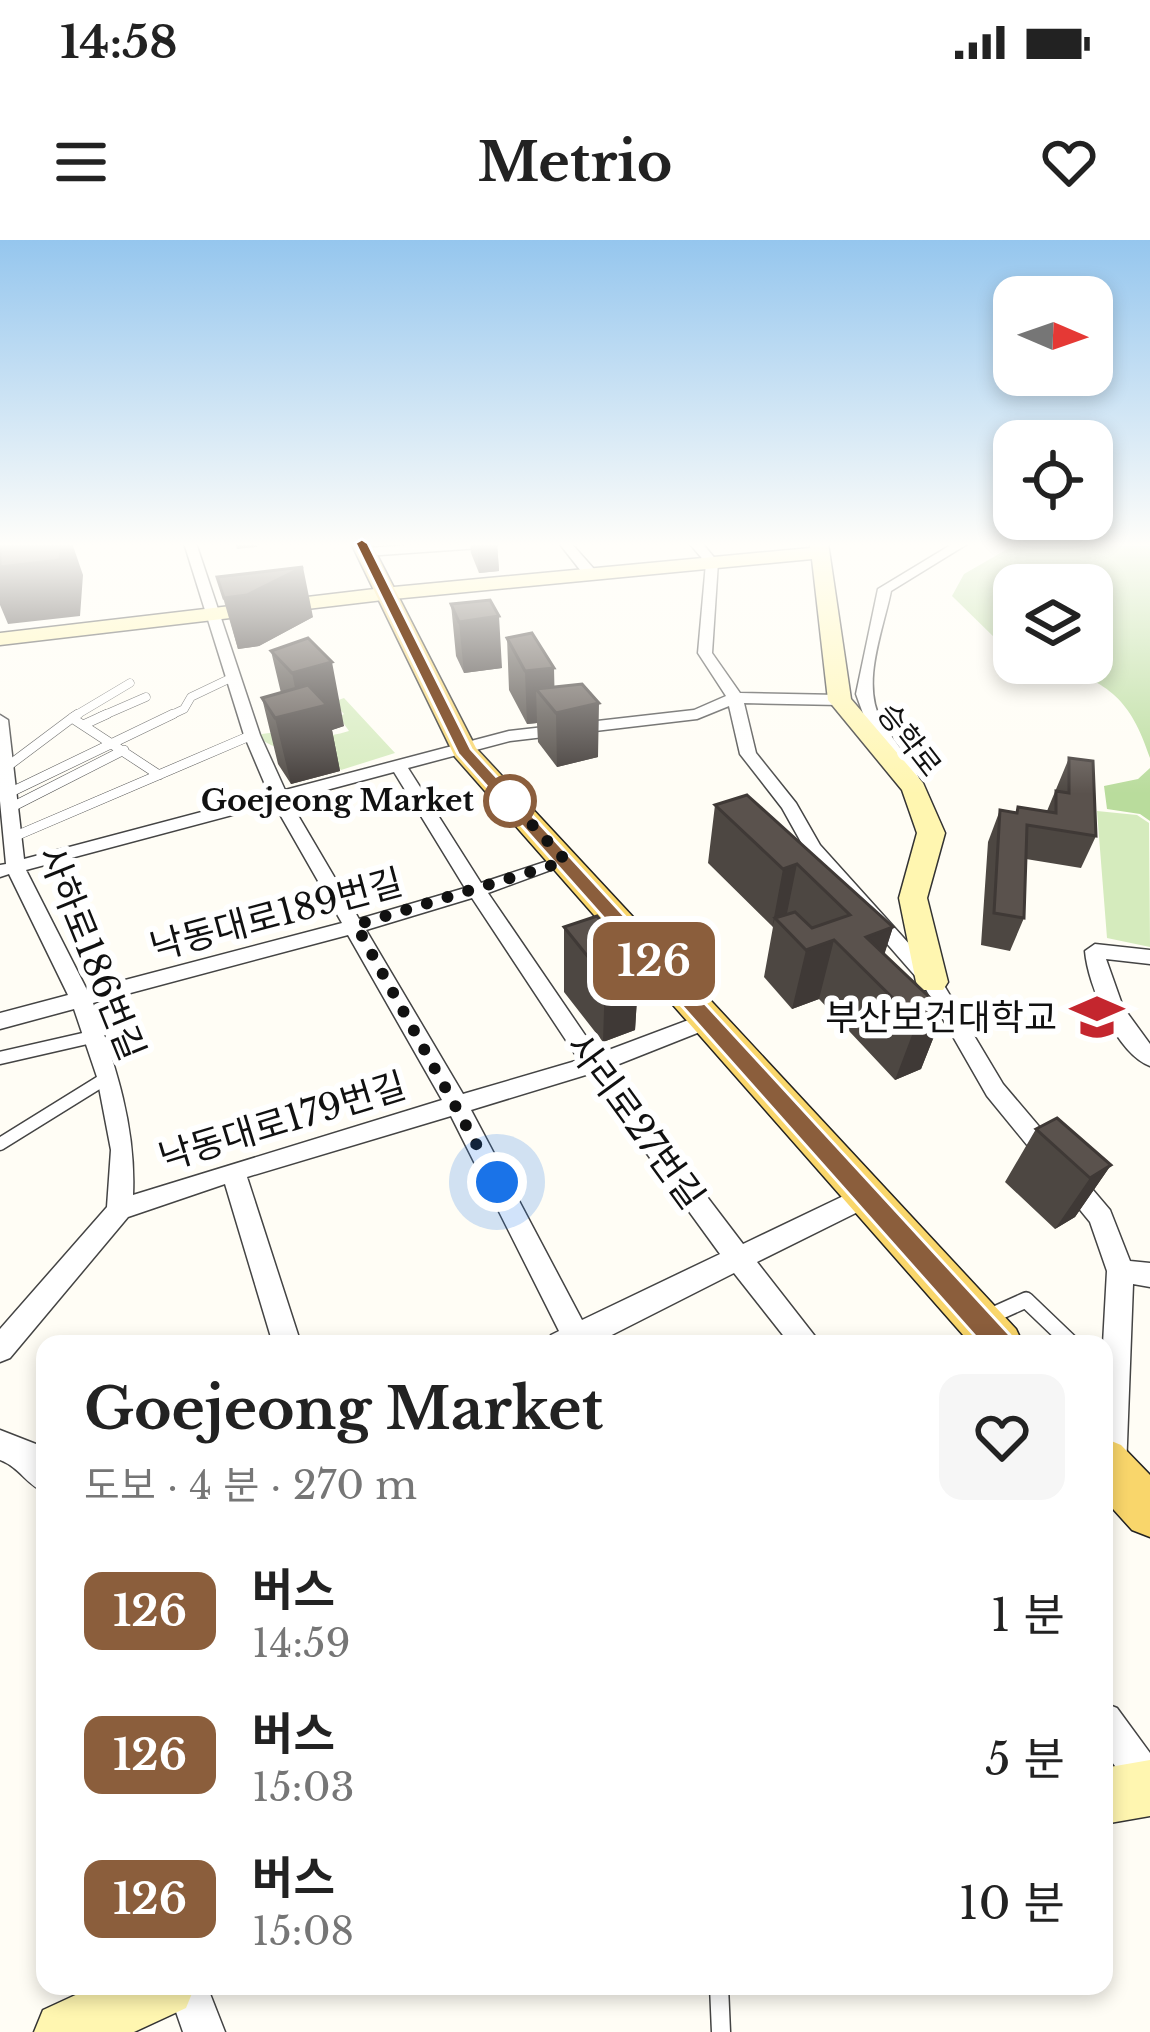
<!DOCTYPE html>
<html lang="ko">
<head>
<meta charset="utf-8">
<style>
  body { margin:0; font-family:"Libre Baskerville","Noto Sans KR",serif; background:#f6f6f6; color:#222; height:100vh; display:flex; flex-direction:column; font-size:45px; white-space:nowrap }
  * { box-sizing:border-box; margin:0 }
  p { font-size:39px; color:#767676 }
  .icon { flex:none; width:66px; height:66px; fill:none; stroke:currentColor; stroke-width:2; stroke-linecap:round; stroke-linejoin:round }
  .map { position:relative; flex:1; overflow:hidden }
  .panel { position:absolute; left:36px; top:1095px; width:1077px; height:660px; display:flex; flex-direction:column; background:#fff; border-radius:24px; box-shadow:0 6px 18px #0003 }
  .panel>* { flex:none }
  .badge { padding:0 24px; border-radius:18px; font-size:42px; line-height:78px }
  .needle { width:78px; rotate:92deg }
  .controls { position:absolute; left:993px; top:36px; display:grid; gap:24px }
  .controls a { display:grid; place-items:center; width:120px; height:120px; border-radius:24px; background:#fff; box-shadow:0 6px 18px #0003; font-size:60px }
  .you { position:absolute; width:60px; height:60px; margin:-30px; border:9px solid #fff; border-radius:50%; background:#1a73e8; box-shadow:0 0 0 18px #1a73e833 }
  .map>.badge { position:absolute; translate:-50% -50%; box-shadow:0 0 0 6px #fff }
  .round { display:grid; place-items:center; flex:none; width:126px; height:126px; border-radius:24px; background:#f6f6f6 }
  .summary { display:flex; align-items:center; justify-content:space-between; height:204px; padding:0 48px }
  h1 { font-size:57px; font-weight:700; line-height:90px }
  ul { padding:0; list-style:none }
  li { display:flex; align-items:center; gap:36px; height:144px; padding:0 48px }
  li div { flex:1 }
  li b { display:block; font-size:45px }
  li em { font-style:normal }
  li .badge { min-width:132px; font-weight:700; text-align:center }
  .status { display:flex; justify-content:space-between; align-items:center; height:84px; padding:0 60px; background:#fff; direction:ltr }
  .status svg { height:33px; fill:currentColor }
  header { display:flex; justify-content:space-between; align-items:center; height:156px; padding:0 48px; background:#fff; font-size:54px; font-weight:700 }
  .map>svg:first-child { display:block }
</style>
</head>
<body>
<div class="status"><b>14:58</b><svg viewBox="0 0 49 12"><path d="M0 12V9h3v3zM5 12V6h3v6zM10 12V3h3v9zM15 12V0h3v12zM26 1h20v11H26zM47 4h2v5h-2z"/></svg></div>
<header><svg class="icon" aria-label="menu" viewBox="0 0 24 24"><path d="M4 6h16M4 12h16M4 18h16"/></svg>Metrio<svg class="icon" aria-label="heart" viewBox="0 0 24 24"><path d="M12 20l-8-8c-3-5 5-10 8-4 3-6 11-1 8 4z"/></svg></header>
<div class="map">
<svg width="1150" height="1792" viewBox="0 0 1150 1792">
  <rect width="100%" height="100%" fill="#fffdf5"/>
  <!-- green -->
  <path fill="#d5ebbd" d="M344,458L395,513L341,530L323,509C297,509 275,514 257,495C292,487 308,504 349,491L339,477L344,474L333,462Z
    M1097,571L1137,575L1149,583L1150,707L1107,698Z"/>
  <!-- forest -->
  <path fill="#b9dc9c" d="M1018,303H1150V518C1130,458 1110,445 1054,423H1092V345H1014V407L997,400L952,356L964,334Z
    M1150,528V581L1140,574L1107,569L1104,546L1138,539Z"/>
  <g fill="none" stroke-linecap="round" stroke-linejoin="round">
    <!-- lane-far4 casing -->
    <g stroke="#444" stroke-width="9">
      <path id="lane-far4" d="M73,477L130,443
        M100,477L146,457
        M167,477L184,469L191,457L233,437"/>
    </g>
    <!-- lane-far3 casing -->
    <g stroke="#444" stroke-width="10">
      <path id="lane-far3" d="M72,478L78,474
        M83,485L107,474
        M8,526L72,478L159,535
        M9,553L173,474
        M10,568L124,510
        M11,598L252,495"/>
    </g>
    <!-- lane-far2 casing -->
    <g stroke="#444" stroke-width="15">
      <path id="lane-far2" d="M0,818L96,796
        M0,904L108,837"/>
    </g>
    <!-- lane-far1 casing -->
    <g stroke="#444" stroke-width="18">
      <path id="lane-far1" d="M986,1078L1026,1060L1072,1104"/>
    </g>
    <!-- lane casing -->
    <g stroke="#444" stroke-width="21">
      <path id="lane" d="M719,1746L721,1792"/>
    </g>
    <!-- street casing -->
    <g stroke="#444" stroke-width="3">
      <path id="street" d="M184,303H196L260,495L285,550L509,491L694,470L726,456L698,413L706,323L689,303H702L718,322L712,413L740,453L840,455L848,460L840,465L744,463L756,513L796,563L820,605L939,737L1003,844L1110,970L1130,1021L1150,1023V1047L1133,1044L1126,1230L1122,1241L1111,1245L1104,1242L1103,1104L1107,1031L1090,982L987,856L924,746L806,611L782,568L740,514L729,466L697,479L510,501L408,528L481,643L566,615L575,621L488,653L598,814L699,776H715L718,781L715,786L609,828L743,1004L858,949L867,946L876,949L880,956L876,963L757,1022L821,1104H790L734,1033L594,1104H547L551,1095L559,1091L451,876L247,937L301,1104H273L225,944L128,977L10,1118L0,1122V1089L107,967L111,910L97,837L74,769L0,789V773L68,755L9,634L0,637V625L6,624L0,561V475L8,480L24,619L269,554L244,495ZM394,532L465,648L359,679L289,560ZM274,564L342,683L87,750L26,630ZM472,658L579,820L463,854L366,690ZM348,695L442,860L133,955C136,887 116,827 93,763ZM589,834L720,1014L582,1080L471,870Z
        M443,303H500L494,307L366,316L360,312L366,308Z
        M559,303H571L594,329V335H584Z
        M954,303H969L891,351C883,391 860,445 882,482C896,505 914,522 923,548L914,553L905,548L895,523L865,479L856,454L878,349Z
        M1095,704L1150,710V724L1106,719L1123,767L1150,804V826C1116,813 1088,745 1085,711Z
        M0,1190L41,1206L45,1212V1252C26,1245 21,1228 0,1220Z
        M1104,1463L1117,1468L1150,1513V1561L1137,1556L1104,1511Z
        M167,1746H207L225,1792H183Z"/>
    </g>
    <!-- secondary casing -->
    <g stroke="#333" stroke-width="3">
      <path id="secondary" d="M810,303H828L851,459L923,543L945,593L927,658L948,742L943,750H921L916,742L899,658L917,593L902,550L828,460L812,319L383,360L0,405V393L383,348L810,308Z
        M1150,1520V1576L1104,1584V1528Z
        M95,1746H195L186,1768L134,1792H34L43,1770Z"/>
    </g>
    <!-- primary casing -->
    <g stroke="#222" stroke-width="3">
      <path id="primary" d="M351,303H371L476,508L1016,1089L1023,1104H971L455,517Z
        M1104,1198L1121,1205L1150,1235V1297L1132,1290L1104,1259Z"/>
    </g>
    <!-- lane-far4 -->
    <use href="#lane-far4" stroke="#fff" stroke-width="8"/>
    <!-- lane-far3 -->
    <use href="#lane-far3" stroke="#fff" stroke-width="9"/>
    <!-- lane-far2 -->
    <use href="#lane-far2" stroke="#fff" stroke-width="12"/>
    <!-- lane-far1 -->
    <use href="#lane-far1" stroke="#fff" stroke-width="15"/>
    <!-- lane -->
    <use href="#lane" stroke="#fff" stroke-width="18"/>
    <!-- street -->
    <use href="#street" fill="#fff" fill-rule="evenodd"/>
    <!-- secondary -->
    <use href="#secondary" fill="#fff6b0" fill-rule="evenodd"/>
    <!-- primary -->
    <use href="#primary" fill="#f9d66b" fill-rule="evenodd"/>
  </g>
  <!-- wall -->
  <path fill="#4d4742" d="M235,303H258L257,307L237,309Z
    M470,303H497L499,331L479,333L471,313Z
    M217,337L313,377L259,406L238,409Z
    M451,364L502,428L464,433L456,416Z
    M507,398L554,428V447L598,517L557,527L538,502L537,483L527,484L509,450Z
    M271,411L344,486L332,490L340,531L291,544L278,524L262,458L281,453Z
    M1069,518L1096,596L1081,628L1026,619L1024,678L1010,711L981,705L988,602L1000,570L1016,572L1018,567L1047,571Z
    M715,565L893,687L884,714L944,771L921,829L895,840L819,759L792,769L764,737L773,687L708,623Z
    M564,687L639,726L635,790L603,802L564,752Z
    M1036,889L1111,925L1075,977L1055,989L1005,942Z"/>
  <!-- shaded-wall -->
  <path fill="#3f3936" d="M62,303H72L83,335L80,376L8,384L0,365V327Z
    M477,303H497L499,331L479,333Z
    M303,327L313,377L259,406L238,409L224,358Z
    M499,376L502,428L464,433L459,382Z
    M332,422L344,486L332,490L340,531L291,544L275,478L300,472L292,433Z
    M554,428L555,471L536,449L537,483L527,484L525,431Z
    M599,463L598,517L557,527L556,473Z
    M797,624L785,683L775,678L772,688L783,629Z
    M893,687L876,741L866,697Z
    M834,700L819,759L792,769L806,710Z
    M639,726L635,790L603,802L605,738Z
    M944,771L921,829L895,840L917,782Z
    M1111,925L1075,977L1055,989L1090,938Z"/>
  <!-- building -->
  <path fill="#5a524d" stroke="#3f3936" stroke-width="3" d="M0,303H62L60,320L0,327Z
    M303,327L247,355L224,358L217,337Z
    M490,360L499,376L459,382L451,364Z
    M532,393L554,428L525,431L507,398Z
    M308,398L332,422L292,433L271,411Z
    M582,444L599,463L556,473L536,449Z
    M308,445L327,465L275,478L262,458Z
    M1069,518L1093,521L1096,596L1027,585L1024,678L994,673L1000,570L1017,573L1018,567L1056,573V551L1069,553Z
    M747,555L893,687L866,697L944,771L917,782L834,700L806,710L775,678L795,672L812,688L850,675L797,624L783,629L715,565Z
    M597,676L639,726L605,738L564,687Z
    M1057,878L1111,925L1090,938L1036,889Z"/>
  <!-- sky -->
  <linearGradient id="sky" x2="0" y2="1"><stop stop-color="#95c6ee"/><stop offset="0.55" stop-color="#fffefa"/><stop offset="1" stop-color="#fffefa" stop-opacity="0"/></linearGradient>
  <rect width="1150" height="554" fill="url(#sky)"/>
  <!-- line -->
  <path fill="#8b5e3c" stroke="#fff" stroke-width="3" d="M362,299L368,303L471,509L1010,1095L1014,1104L1010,1113L1000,1116L990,1113L458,514L355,303Z"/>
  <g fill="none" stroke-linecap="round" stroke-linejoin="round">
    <!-- walk -->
    <path stroke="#111" stroke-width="12" stroke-dasharray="0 21.6" d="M497,942L356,685L566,621L510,561"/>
  </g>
  <!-- icons -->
  <defs>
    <g id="university-bare" transform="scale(4.14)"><path d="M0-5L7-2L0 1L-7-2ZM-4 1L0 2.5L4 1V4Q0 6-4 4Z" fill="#c4262e" stroke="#fff" stroke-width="2.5" paint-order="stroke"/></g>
  </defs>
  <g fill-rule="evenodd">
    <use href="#university-bare" x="1097" y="777"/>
  </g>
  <!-- markers -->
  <circle fill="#fff" stroke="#8b5e3c" stroke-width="6" cx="510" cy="561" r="24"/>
  <g text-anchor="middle" stroke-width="12" stroke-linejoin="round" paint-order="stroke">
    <!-- far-street labels -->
    <g font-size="30" fill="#111" stroke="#fff">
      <text transform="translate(909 500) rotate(52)" y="10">승학로</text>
    </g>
    <!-- far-stop labels -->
    <g font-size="30" font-weight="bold" fill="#111" stroke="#fff" text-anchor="end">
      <text x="474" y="571">Goejeong Market</text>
    </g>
    <!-- street labels -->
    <g font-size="36" fill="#111" stroke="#fff">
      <text transform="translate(276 674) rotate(-15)" y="13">낙동대로189번길</text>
      <text transform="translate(92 713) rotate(68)" y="13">사하로186번길</text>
      <text transform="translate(282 881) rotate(-17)" y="13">낙동대로179번길</text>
      <text transform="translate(636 881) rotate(54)" y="13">사리로27번길</text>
    </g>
    <!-- poi labels -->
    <g font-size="36" fill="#111" stroke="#fff" text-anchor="end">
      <text x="1057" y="790">부산보건대학교</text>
    </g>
  </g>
</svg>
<div class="controls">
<a><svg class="needle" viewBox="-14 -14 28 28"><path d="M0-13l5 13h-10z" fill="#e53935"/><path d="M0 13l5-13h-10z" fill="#767676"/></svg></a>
<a><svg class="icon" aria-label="locate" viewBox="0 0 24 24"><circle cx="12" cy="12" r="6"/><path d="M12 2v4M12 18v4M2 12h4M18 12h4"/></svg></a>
<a><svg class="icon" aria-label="layers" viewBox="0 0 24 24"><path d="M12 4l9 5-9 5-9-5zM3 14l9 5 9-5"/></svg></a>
</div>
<div class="you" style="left:497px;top:942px"></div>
<b class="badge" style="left:654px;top:721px;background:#8b5e3c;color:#fff">126</b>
<section class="panel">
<div class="summary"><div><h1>Goejeong Market</h1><p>도보 · 4 분 · 270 m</p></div><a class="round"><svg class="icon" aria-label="heart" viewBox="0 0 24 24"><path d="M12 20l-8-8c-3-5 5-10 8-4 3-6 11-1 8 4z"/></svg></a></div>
<ul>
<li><span class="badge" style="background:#8b5e3c;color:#fff">126</span><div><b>버스</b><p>14:59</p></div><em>1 분</em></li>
<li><span class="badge" style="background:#8b5e3c;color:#fff">126</span><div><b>버스</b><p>15:03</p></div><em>5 분</em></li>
<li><span class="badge" style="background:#8b5e3c;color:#fff">126</span><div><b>버스</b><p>15:08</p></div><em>10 분</em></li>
</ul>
</section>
</div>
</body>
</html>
